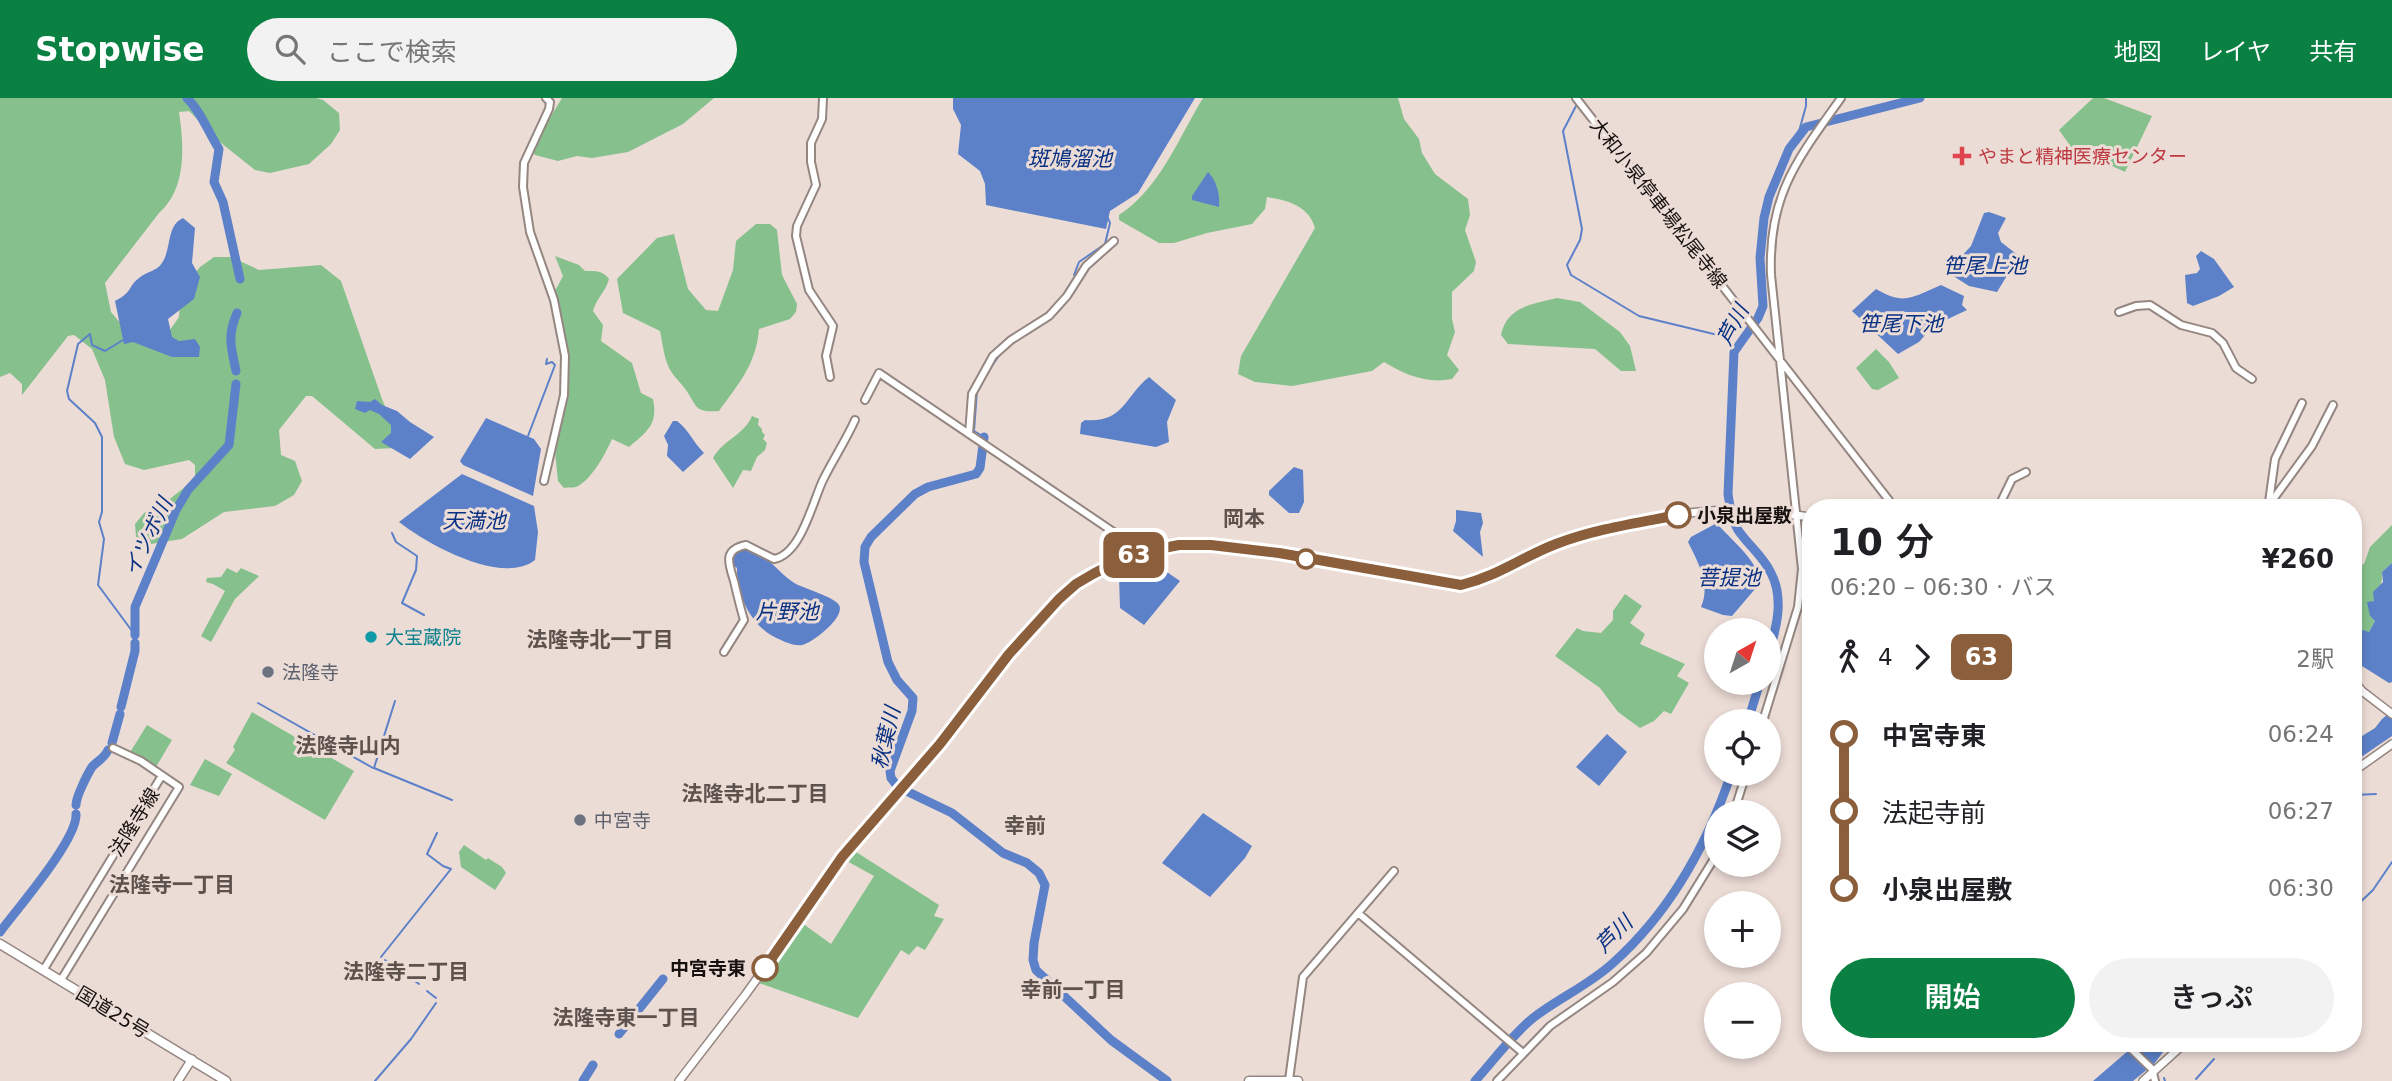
<!DOCTYPE html>
<html lang="ja">
<head>
<meta charset="utf-8">
<style>
  body { margin:0; font-family:"DejaVu Sans","Noto Sans JP",sans-serif; background:#f2f2f2; color:#202124; height:100vh; display:flex; flex-direction:column; font-size:26px; white-space:nowrap }
  * { box-sizing:border-box; margin:0 }
  p { font-size:23px; color:#757577 }
  .icon { flex:none; width:38px; height:38px; fill:none; stroke:currentColor; stroke-width:2; stroke-linecap:round; stroke-linejoin:round }
  .map { position:relative; flex:1; overflow:hidden }
  .side { position:absolute; left:1802px; top:401px; width:560px; height:553px; display:flex; flex-direction:column; background:#fff; border-radius:28px; box-shadow:0 4px 10px #0003 }
  .side>* { flex:none }
  .badge { padding:0 14px; border-radius:10px; font-size:24px; line-height:46px }
  .needle { width:46px; rotate:39deg }
  .tools { position:absolute; left:1704px; top:520px; display:grid; gap:14px }
  .tools a { display:grid; place-items:center; width:77px; height:77px; border-radius:50%; background:#fff; box-shadow:0 4px 10px #0003; font-size:35px }
  .map>.badge { position:absolute; translate:-50% -50%; box-shadow:0 0 0 4px #fff }
  .legs { display:flex; align-items:center; gap:10px; height:77px; padding:0 28px; font-size:23px }
  .legs p { margin-inline-start:auto }
  .summary { display:flex; align-items:center; justify-content:space-between; height:119px; padding:0 28px }
  h1 { font-size:38px; font-weight:600; line-height:52px }
  .cta { display:flex; gap:14px; margin-top:auto; padding:14px 28px }
  .cta a { flex:1; height:80px; border-radius:42px; background:#0b8043; color:#fff; font-size:28px; font-weight:600; line-height:80px; text-align:center }
  .cta a+a { background:#f2f2f2; color:#202124 }
  ul { padding:0 28px; list-style:none }
  li { display:flex; align-items:center; gap:24px; height:77px; font-size:26px }
  li i { display:grid; place-items:center; width:10px; height:100%; margin:0 9px; background:currentColor }
  li i::after { content:''; width:18px; height:18px; margin:-9px; border:5px solid; border-radius:50%; background:#fff }
  li p { margin-inline-start:auto }
  li:first-child i { background:linear-gradient(#0000 50%,currentColor 0) }
  li:last-child i { background:linear-gradient(currentColor 50%,#0000 0) }
  header { display:flex; align-items:center; gap:42px; box-sizing:border-box; height:98px; padding:0 35px; background:#0b8043; color:#fff }
  header strong { font-size:33px }
  nav { display:flex; gap:38px; margin-inline-start:auto; font-size:24px }
  .search { width:490px; height:63px; background:#f2f2f2; display:flex; align-items:center; gap:18px; box-sizing:border-box; padding:0 24px; border-radius:38px; color:#757577; font-size:26px }
  .map>svg:first-child { display:block }
</style>
</head>
<body>
<header>
<strong>Stopwise</strong>
<div class="search"><svg class="icon" aria-label="search" viewBox="0 0 24 24"><circle cx="10" cy="10" r="6"/><path d="M15 15l6 6"/></svg>ここで検索</div>
<nav><a>地図</a><a>レイヤ</a><a>共有</a></nav>
</header>
<div class="map">
<svg width="2392" height="983" viewBox="0 0 2392 983">
  <rect width="100%" height="100%" fill="#ecdcd6"/>
  <!-- green -->
  <path fill="#86c18d" d="M0,0H316L323,2L339,15L340,32L331,46L309,66L270,75L255,72L221,45L189,13L179,14C184,47 187,91 159,115L105,185L111,214L133,240L158,249L179,219L181,192L200,169L214,159H231L259,172L321,167L341,183L382,301L397,337L395,350L375,351L312,298H306L279,332L281,357L295,363L302,383L294,397L275,408L224,414L182,441L151,446L136,439L135,426L145,414L171,400L195,381V367L189,362L144,372L125,366L114,339L105,282L92,251L74,237L68,238L22,297V286L10,275L0,279Z
    M562,0H714L683,26L628,54L592,60L577,58L558,63L535,57L531,51Z
    M1203,0H1398L1404,21L1419,41L1422,55L1435,76L1468,101L1470,117L1465,132L1476,164L1474,173L1452,194V221L1455,234L1447,257L1459,272L1452,281C1428,286 1405,277 1384,264L1372,273L1292,288L1255,284L1238,276L1241,258L1315,130C1308,107 1288,103 1267,99L1265,111L1252,126L1207,135L1174,145H1159L1119,122V117C1160,90 1178,41 1203,0Z
    M2093,0H2104L2152,18L2125,74L2071,49L2059,32Z
    M756,126H770L777,132L782,177L797,206L796,214L790,221L759,231C756,267 739,285 719,313C694,315 697,308 686,292C682,286 676,281 672,275C664,263 663,247 660,233L623,215L617,181L657,140L674,136L688,191L706,212L718,213L733,172L736,143Z
    M555,158L579,167L585,173C594,173 603,172 609,181C606,193 596,201 593,213L603,227L601,243L632,265L641,295L653,301C658,326 648,333 629,349L612,341C606,355 591,383 576,389C572,390 568,389 564,390L558,383L554,344L567,291L568,264L555,193L563,178Z
    M1557,200L1580,204L1620,234L1630,248L1636,273H1621L1595,251L1508,246L1501,237C1507,208 1533,206 1557,200Z
    M1876,251L1889,264L1899,280L1878,292L1872,291L1856,270Z
    M752,318L759,321L758,327L762,331V334L765,337L763,341L767,345L765,352L757,359L751,373L743,372L733,390L713,360C723,342 744,337 752,318Z
    M2392,427V465L2382,474C2384,490 2370,502 2370,518L2375,523L2369,534H2354V469L2364,466L2370,449Z
    M227,470L237,475L241,470L259,478L235,501L211,544L201,538L225,493L213,486L206,484L207,480L221,479Z
    M1625,496L1642,508L1630,525L1645,536L1640,546L1685,566L1677,578L1689,585L1671,616L1664,613L1654,623L1640,630L1618,614L1600,590L1555,558L1577,530L1583,533L1601,535L1613,522V513Z
    M252,614L354,673L325,722L226,665L235,652L233,649Z
    M147,627L172,642L156,669L137,657L129,656Z
    M205,661L232,676L219,698L190,687Z
    M464,747L486,762L488,760L502,769L506,775L495,792L461,769L459,754Z
    M853,752L939,807L934,818L944,821L925,852L917,848L909,857L901,852L858,920L759,885L802,825L831,846L874,778L845,762Z"/>
  <!-- water -->
  <path fill="#5c81c9" d="M953,0H1195L1138,95L1110,113L1106,131L986,107L985,86L980,73L958,56L961,27L953,11Z
    M1208,74C1217,83 1220,97 1219,109L1192,102V98Z
    M1989,114L2006,120L1998,135L2001,144L2019,158L1997,194L1969,188L1947,174L1971,148L1984,115Z
    M183,120L195,130L192,165L200,179L194,201L168,221L172,239L179,243L195,241L200,249L199,259H172L133,244L124,246L115,203C133,194 128,188 139,180C147,173 156,174 162,165C172,150 166,128 183,120Z
    M2201,153L2214,161L2234,189L2219,198L2193,208L2187,205L2185,177L2197,175L2200,171L2196,158Z
    M1941,187L1964,198L1962,207L1967,212L1933,228L1919,244L1898,256L1852,213L1876,191C1905,208 1912,199 1941,187Z
    M1149,279L1176,302L1167,324L1169,344L1156,349L1080,336L1081,325L1085,322C1124,325 1124,299 1149,279Z
    M375,301L382,307L397,313L410,324L434,339L410,361L381,344L391,335V327L379,316L370,312L365,315L355,311L357,303L370,304Z
    M486,320L534,341L541,351L533,398L463,367L460,363Z
    M673,323H677C689,332 693,344 704,355L683,374L667,358L668,347L664,338Z
    M1294,369L1303,372L1304,404L1299,415H1289L1269,397V393Z
    M462,376L534,408L538,434L535,462C502,488 427,446 399,424Z
    M1456,412L1481,415L1483,425L1480,434L1483,459L1453,433L1456,423Z
    M1715,426L1720,429C1734,444 1757,463 1761,484L1732,518L1723,517L1701,509C1711,487 1698,464 1688,444L1691,439Z
    M744,450C764,451 779,477 796,486C806,491 834,499 839,507C846,519 812,545 802,547C795,548 787,545 781,542C753,532 736,498 737,470L731,466L735,454Z
    M1145,459L1180,483L1144,527L1120,510L1119,478L1115,468Z
    M2392,465V584L2389,585L2354,563V534L2356,530L2369,534L2375,523L2370,518L2367,504L2374,503L2373,494L2383,484L2382,474Z
    M2392,613V638L2354,664V643L2375,630L2382,621Z
    M1607,636L1627,654L1599,688L1576,669Z
    M1203,715L1252,748L1245,760L1210,799L1162,765Z
    M2170,945L2154,966L2133,983H2093L2136,946Z"/>
  <g fill="none" stroke-linecap="round" stroke-linejoin="round">
    <!-- stream -->
    <path stroke="#5c81c9" stroke-width="2" d="M1576,8L1563,33L1582,131L1580,142L1567,167L1571,177L1639,218L1722,238L1736,249
      M1798,37L1806,8V0
      M1074,177L1079,164L1105,146L1110,125L1108,120
      M123,242L105,253L92,247L90,236L78,246L67,293L69,301L95,325L102,339V414L99,424L104,441L98,487L135,537
      M986,278C992,267 999,255 1010,247C1031,231 1056,223 1070,198
      M977,292L974,333L984,339
      M528,338L555,267L552,264L546,266L547,261
      M392,435L396,444L417,458L416,472L402,505L424,517
      M395,603L374,670L452,702
      M258,605L373,670
      M2354,697L2376,696
      M2354,810L2373,792L2392,764
      M381,859L451,771L443,768L427,756L437,735
      M385,862L419,886
      M427,893L436,900
      M2164,980L2165,983
      M2196,981L2214,961
      M375,983L411,941L436,905"/>
    <!-- river -->
    <path stroke="#5c81c9" stroke-width="9" d="M187,0C202,15 208,34 219,51L214,84L223,104L240,181
      M236,273C231,249 227,238 237,215
      M984,339L980,370L976,376L928,389L915,396L871,439L865,449L864,464L888,564L897,582L913,600L912,613L890,673L891,680L898,689L952,715L1003,755L1027,765L1039,775L1045,787L1034,845L1033,862L1036,872L1111,942L1167,983
      M135,537V509L176,412L188,392L229,347L236,286
      M1769,554C1777,528 1784,500 1771,475C1763,458 1748,447 1738,432C1731,421 1730,408 1728,396L1734,254L1758,220L1763,208L1760,160L1764,120L1769,99L1789,51L1806,29L1920,0
      M121,609L135,553V545
      M1748,623L1760,584
      M112,645L120,616
      M76,707C76,699 87,677 92,669C97,663 104,661 108,652
      M0,834C17,811 78,741 76,716
      M619,936L663,881
      M583,983L593,967
      M1475,983C1494,962 1511,938 1533,920C1559,900 1589,887 1613,865C1670,814 1707,747 1731,676"/>
    <!-- secondary casing -->
    <g stroke="#948680" stroke-width="10">
      <path id="secondary" d="M823,0L822,21L811,45V64L816,87L797,128L796,138L809,192L833,228L826,258L830,279
        M1576,0L1895,410
        M2119,214L2136,208L2150,207L2181,227L2212,235L2223,245L2236,270L2252,281
        M865,302L879,275L1143,454
        M969,336L972,296L993,258L1011,242L1049,218L1067,198L1086,168L1114,143
        M544,383L564,297L565,258L554,202L530,134L523,89L524,65L549,11L550,4L546,0
        M2269,404L2275,361L2302,305
        M2269,407L2312,348L2333,307
        M1998,410L2012,381L2026,374
        M724,554L744,522C740,509 737,496 734,483C729,466 722,452 746,447L774,461C802,456 813,401 824,380C834,360 846,342 855,322
        M1763,623L1798,509L1802,471L1771,177C1768,97 1797,62 1841,0
        M1734,714L1746,676
        M1358,815L1523,955
        M44,871L161,679
        M61,882L179,689L141,663L113,650
        M2125,945L2152,971L2155,983
        M1289,982L1303,879L1394,773
        M1497,983L1550,928L1613,884L1646,855L1683,811L1717,756"/>
    </g>
    <!-- primary casing -->
    <g stroke="#948680" stroke-width="10">
      <path id="primary" d="M2354,583L2362,593L2392,616
        M2354,673L2392,646
        M178,983L192,961
        M679,983L746,896L857,741L940,646L1041,519L1076,487L1116,464L1143,454L1172,448L1211,447L1278,455L1461,487C1497,479 1520,461 1553,447C1601,427 1685,412 1737,412C1761,412 1787,416 1811,419
        M2143,983L2185,945"/>
    </g>
    <!-- highway casing -->
    <g stroke="#948680" stroke-width="11">
      <path id="highway" d="M0,846L226,983
        M1249,983H1298"/>
    </g>
    <!-- secondary -->
    <use href="#secondary" stroke="#fff" stroke-width="6"/>
    <!-- primary -->
    <use href="#primary" stroke="#fff" stroke-width="7"/>
    <!-- highway -->
    <use href="#highway" stroke="#fff" stroke-width="8"/>
  </g>
  <g fill="none" stroke-linecap="round" stroke-linejoin="round">
    <!-- line-1 casing -->
    <g stroke="#fff" stroke-width="16">
      <path id="line-1" d="M765,870L842,759L940,646L1009,556L1059,501L1076,486L1093,476L1116,464L1143,454L1179,447H1211L1279,455L1461,487C1498,478 1522,459 1556,446C1595,431 1637,425 1678,417"/>
    </g>
    <!-- line-1 -->
    <use href="#line-1" stroke="#8b5e3c" stroke-width="10"/>
  </g>
  <!-- markers -->
  <path fill="#e0444e" stroke="#ecdcd6" stroke-width="2.5" d="M1958.5 47.5h7v7h7v7h-7v7h-7v-7h-7v-7h7z"/>
  <g fill="#fff" stroke="#8b5e3c" stroke-width="3.5">
    <circle cx="1678" cy="417" r="12"/>
    <circle cx="1306" cy="461" r="9"/>
    <circle cx="765" cy="870" r="12"/>
  </g>
  <circle fill="#0f9aa8" stroke="#ecdcd6" stroke-width="2.5" cx="371" cy="539" r="7"/>
  <g fill="#6b7280" stroke="#ecdcd6" stroke-width="2.5">
    <circle cx="268" cy="574" r="7"/>
    <circle cx="580" cy="722" r="7"/>
  </g>
  <g text-anchor="middle" stroke-width="6" stroke-linejoin="round" paint-order="stroke">
    <!-- health labels -->
    <g font-size="19" fill="#be3a42" stroke="#ecdcd6" text-anchor="start">
      <text x="1978" y="65">やまと精神医療センター</text>
    </g>
    <!-- street labels -->
    <g font-size="19" fill="#16110f" stroke="#ecdcd6">
      <text transform="translate(1659 105) rotate(52)" y="7">大和小泉停車場松尾寺線</text>
      <text transform="translate(134 724) rotate(-58)" y="7">法隆寺線</text>
      <text transform="translate(113 914) rotate(31)" y="7">国道25号</text>
    </g>
    <!-- stop labels -->
    <g font-size="19" font-weight="bold" fill="#16110f" stroke="#ecdcd6" text-anchor="start">
      <text x="1697" y="424">小泉出屋敷</text>
      <text x="746" y="877" text-anchor="end">中宮寺東</text>
    </g>
    <!-- culture labels -->
    <g font-size="19" fill="#0d838f" stroke="#ecdcd6" text-anchor="start">
      <text x="385" y="546">大宝蔵院</text>
    </g>
    <!-- worship labels -->
    <g font-size="19" fill="#5b616d" stroke="#ecdcd6" text-anchor="start">
      <text x="282" y="581">法隆寺</text>
      <text x="594" y="729">中宮寺</text>
    </g>
    <!-- water labels -->
    <g font-size="21" font-style="italic" fill="#083184" stroke="#ecdcd6">
      <text x="1070" y="68">斑鳩溜池</text>
      <text x="1985" y="175">笹尾上池</text>
      <text x="1901" y="233">笹尾下池</text>
      <text transform="translate(1733 227) rotate(-62)" y="7">芦川</text>
      <text x="474" y="430">天満池</text>
      <text transform="translate(148 439) rotate(-64)" y="7">イツボ川</text>
      <text x="1729" y="487">菩提池</text>
      <text x="787" y="521">片野池</text>
      <text transform="translate(886 640) rotate(-77)" y="7">秋葉川</text>
      <text transform="translate(1614 836) rotate(-45)" y="7">芦川</text>
    </g>
    <!-- neighbourhood labels -->
    <g font-size="21" font-weight="bold" fill="#5e524d" stroke="#ecdcd6">
      <text x="1244" y="428">岡本</text>
      <text x="600" y="549">法隆寺北一丁目</text>
      <text x="348" y="655">法隆寺山内</text>
      <text x="755" y="703">法隆寺北二丁目</text>
      <text x="1025" y="735">幸前</text>
      <text x="172" y="794">法隆寺一丁目</text>
      <text x="406" y="881">法隆寺二丁目</text>
      <text x="1073" y="899">幸前一丁目</text>
      <text x="626" y="927">法隆寺東一丁目</text>
    </g>
  </g>
</svg>
<div class="tools">
<a><svg class="needle" viewBox="-14 -14 28 28"><path d="M0-13l5 13h-10z" fill="#e53935"/><path d="M0 13l5-13h-10z" fill="#757577"/></svg></a>
<a><svg class="icon" aria-label="locate" viewBox="0 0 24 24"><circle cx="12" cy="12" r="6"/><path d="M12 2v4M12 18v4M2 12h4M18 12h4"/></svg></a>
<a><svg class="icon" aria-label="layers" viewBox="0 0 24 24"><path d="M12 4l9 5-9 5-9-5zM3 14l9 5 9-5"/></svg></a>
<a>+</a>
<a>−</a>
</div>
<b class="badge" style="left:1134px;top:457px;background:#8b5e3c;color:#fff">63</b>
<section class="side">
<div class="summary"><div><h1>10 分</h1><p>06:20 – 06:30 · バス</p></div><b>¥260</b></div>
<div class="legs"><svg class="icon" aria-label="walk" viewBox="0 0 24 24"><circle cx="13" cy="4" r="2"/><path d="M13 8l-2 6 4 7M11 14l-3 7M7 12l3-4h3l4 4"/></svg>4<svg class="icon" aria-label="forward" viewBox="0 0 24 24"><path d="M9 5l7 7-7 7"/></svg><b class="badge" style="background:#8b5e3c;color:#fff">63</b><p>2駅</p></div>
<ul>
<li><i style="color:#8b5e3c"></i><b>中宮寺東</b><p>06:24</p></li>
<li><i style="color:#8b5e3c"></i><span>法起寺前</span><p>06:27</p></li>
<li><i style="color:#8b5e3c"></i><b>小泉出屋敷</b><p>06:30</p></li>
</ul>
<div class="cta"><a>開始</a><a>きっぷ</a></div>
</section>
</div>
</body>
</html>
